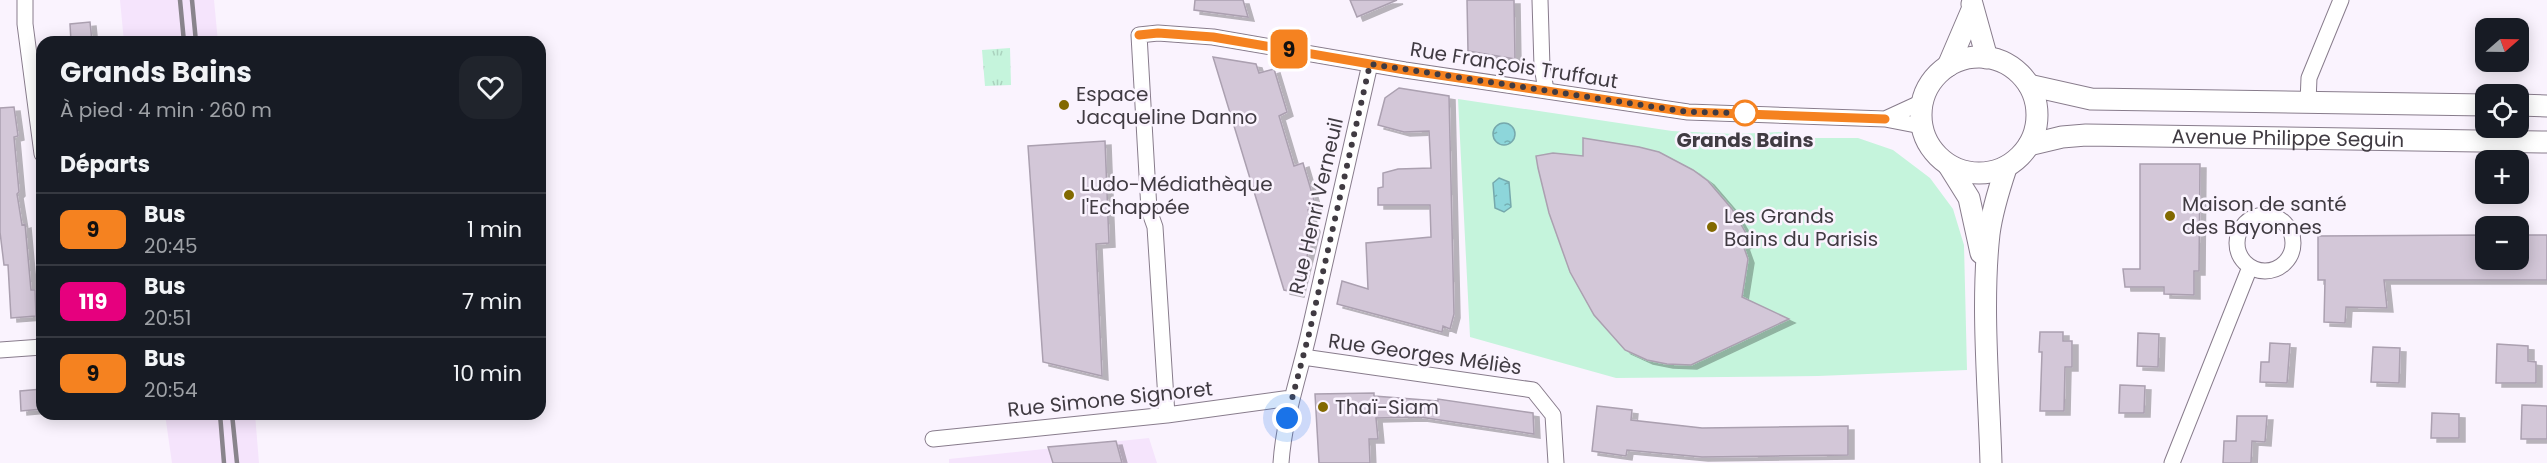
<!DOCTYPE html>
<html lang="fr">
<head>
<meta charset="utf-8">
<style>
  body { margin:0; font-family:Poppins,sans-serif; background:#20242c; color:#f1f3f6; height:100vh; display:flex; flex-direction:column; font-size:22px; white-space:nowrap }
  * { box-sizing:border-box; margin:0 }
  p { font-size:20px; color:#9ea1a6 }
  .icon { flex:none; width:33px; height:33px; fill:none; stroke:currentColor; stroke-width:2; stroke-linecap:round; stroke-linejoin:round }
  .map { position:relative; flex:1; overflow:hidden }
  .panel { position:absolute; left:36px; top:36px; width:510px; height:384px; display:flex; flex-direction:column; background:#171b24; border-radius:18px; box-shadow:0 3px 15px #0003 }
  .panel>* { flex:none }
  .badge { padding:0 12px; border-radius:9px; font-size:21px; line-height:39px }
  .needle { width:39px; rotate:70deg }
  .fabs { position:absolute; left:2475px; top:18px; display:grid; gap:12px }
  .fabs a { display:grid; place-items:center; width:54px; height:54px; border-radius:12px; background:#171b24; box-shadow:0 3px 15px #0003; font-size:30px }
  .you { position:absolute; width:30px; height:30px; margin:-15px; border:4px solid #fff; border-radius:50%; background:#1a73e8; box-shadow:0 0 0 9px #1a73e833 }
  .map>.badge { position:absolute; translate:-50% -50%; box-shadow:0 0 0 3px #fff }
  h2 { padding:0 24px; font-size:22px; line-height:54px }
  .round { display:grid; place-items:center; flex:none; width:63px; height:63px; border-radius:18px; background:#20242c }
  .overview { display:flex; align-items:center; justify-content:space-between; height:102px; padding:0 24px }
  h1 { font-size:28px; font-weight:700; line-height:45px }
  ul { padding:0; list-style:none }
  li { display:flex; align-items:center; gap:18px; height:72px; padding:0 24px; border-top:2px solid #363941 }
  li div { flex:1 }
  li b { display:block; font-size:22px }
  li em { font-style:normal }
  li .badge { min-width:66px; font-weight:700; text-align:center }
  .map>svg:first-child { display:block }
</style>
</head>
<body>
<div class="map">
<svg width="2547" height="463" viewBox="0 0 2547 463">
  <defs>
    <pattern id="park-tufts" width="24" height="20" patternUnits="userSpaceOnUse" patternTransform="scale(1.5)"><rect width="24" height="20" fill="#c5f4dc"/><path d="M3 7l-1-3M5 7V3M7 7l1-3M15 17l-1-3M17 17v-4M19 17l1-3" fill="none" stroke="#aad2be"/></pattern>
    <pattern id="water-ripples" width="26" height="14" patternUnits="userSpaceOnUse" patternTransform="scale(1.5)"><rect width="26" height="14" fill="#8dd6da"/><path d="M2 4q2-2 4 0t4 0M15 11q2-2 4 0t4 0" fill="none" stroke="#75afb2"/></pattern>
    <filter id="shadow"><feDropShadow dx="6" dy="4" stdDeviation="0" flood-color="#0004"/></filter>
  </defs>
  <rect width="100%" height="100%" fill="#faf3fe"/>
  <!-- built -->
  <path fill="#f5e4fc" d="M120,0H214L218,42H124Z
    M165,414H255L259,463H172Z
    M1149,438L1157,463H949V459Z"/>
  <!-- park -->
  <path fill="url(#park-tufts)" d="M1010,48L1011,85L985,86L982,50Z"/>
  <!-- garden -->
  <path fill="#c5f4dc" d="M1458,99L1672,131L1735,134L1781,132L1800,138H1858L1893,150L1930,178L1953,209L1964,245L1967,370L1818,376L1616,378L1470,337Z"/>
  <!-- water -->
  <path fill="url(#water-ripples)" stroke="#76a8ac" stroke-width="1.5" d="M1493 134a11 11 0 1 1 22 0a11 11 0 1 1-22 0Z
    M1499,178L1509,182L1511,207L1504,212L1495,208L1493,183Z"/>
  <!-- building -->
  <path fill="#d3c7d8" stroke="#aba0b0" stroke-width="1.5" filter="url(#shadow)" d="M1195,0H1243L1248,17L1194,10Z
    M1350,0H1397L1357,17Z
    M1467,0H1514L1515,59L1468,51Z
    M90,22L92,42H71L70,24Z
    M1213,57L1256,64L1259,73L1274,69L1287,112L1279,116L1294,166L1303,163L1316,207L1308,210L1314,228L1298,293L1284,290Z
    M1399,88L1449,96L1454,314L1450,329L1443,326L1442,332L1337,304L1342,281L1368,289L1366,243L1431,237L1430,205H1378V188L1383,187V173L1398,169L1431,168L1429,131L1404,132L1378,125L1385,98Z
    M14,107L18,136L14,137L19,192L17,194L22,225L25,224L31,290H35L36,316L11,318L8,265H4L0,232V108Z
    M1583,138L1639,147L1659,152L1693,170L1708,181L1732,209L1751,242L1743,245L1748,259L1742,297L1789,319L1691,365L1667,364L1647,360L1625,350L1594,315L1570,272L1549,213L1538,168L1536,156L1553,153L1583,156Z
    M1105,141L1109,243L1096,244L1102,376L1043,362L1028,146Z
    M2140,164H2200L2199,271H2194V295L2164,294V287H2125L2123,269H2140Z
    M2486,235V260H2518V235H2547V280H2384L2387,308L2346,307L2345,323L2324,322L2325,280H2318V236Z
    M2040,332H2063V341H2072V367H2065L2064,411H2040L2042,352H2039Z
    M2138,333L2159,334L2158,367L2137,366Z
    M2270,343L2290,344L2287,383L2260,382L2261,362H2269Z
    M2497,344L2528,346V361L2536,362V383H2496Z
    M2373,347L2400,348L2399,383L2371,382Z
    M2120,385L2145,386L2144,413H2119Z
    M42,389V409L21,411L20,391Z
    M1374,393V396L1438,401V399L1533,413L1534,434L1420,417L1376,418L1378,439H1369L1370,463H1319L1315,394Z
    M2522,405L2547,406V439H2521Z
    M1597,406L1632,410L1631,420L1702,428L1848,426V455L1702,457L1627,450L1626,456L1592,451Z
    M2432,413L2459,414V438H2431Z
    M2237,416H2267L2265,442L2252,441L2251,463H2223L2224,441H2236Z
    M1116,441L1122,463H1053L1048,447Z"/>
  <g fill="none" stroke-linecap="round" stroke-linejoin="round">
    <!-- street casing -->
    <g stroke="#887c8c" stroke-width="17">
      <path id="street" d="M25,0V24L42,154
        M1540,0L1542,67L1546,90
        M2308,102L2309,78L2341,0
        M1885,119L1922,102
        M2237 243a28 28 0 1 1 56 0a28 28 0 1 1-56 0Z
        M0,350L42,347
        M1303,357L1533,390L1553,415L1556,463
        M1167,415L1155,227L1149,210L1139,35L1158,33L1213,37L1405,70L1688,112L1885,119L1921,126
        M933,439L1167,415L1291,398
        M1281,463C1284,418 1299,377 1309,333C1329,243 1349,153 1370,64
        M2172,463L2250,267"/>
    </g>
    <!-- secondary casing -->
    <g stroke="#887c8c" stroke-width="23">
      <g id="secondary">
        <path d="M1972,4L1987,58"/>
        <circle cx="1979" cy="115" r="58"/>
        <path d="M1948,66L1972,10"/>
        <path d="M2029,85L2091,99L2486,105"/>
        <path d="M2518,105L2547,106"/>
        <path id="s1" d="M2029,145L2062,137L2086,135L2547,142"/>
        <path d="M1949,166L1969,198L1981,253"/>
        <path d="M1991,463C1989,390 1981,306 1989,234C1992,211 1999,189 2006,168"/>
      </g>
    </g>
    <!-- street -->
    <use href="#street" stroke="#fff" stroke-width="15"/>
    <!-- secondary -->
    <use href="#secondary" stroke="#fff" stroke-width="21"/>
    <!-- rail -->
    <path stroke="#89848c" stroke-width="4.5" d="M180,0L184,42
      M192,0L196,42
      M220,414L224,463
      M232,414L237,463"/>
  </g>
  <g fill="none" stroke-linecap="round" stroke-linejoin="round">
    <!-- line casing -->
    <g stroke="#fff" stroke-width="14">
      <path id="line" d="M1139,35L1158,33L1213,37L1405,70L1688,112L1885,119"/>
    </g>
    <!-- line -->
    <use href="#line" stroke="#f58220" stroke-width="9"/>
    <!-- walk -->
    <path stroke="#403b42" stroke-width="6" stroke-dasharray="0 10.8" d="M1287,418L1309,334L1370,64L1688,112L1745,113"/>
  </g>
  <!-- markers -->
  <g fill="#826901" stroke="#faf3fe" stroke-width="2">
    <circle cx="1064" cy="105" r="6"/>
    <circle cx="1069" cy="195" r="6"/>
    <circle cx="2170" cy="216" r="6"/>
    <circle cx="1712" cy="227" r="6"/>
    <circle cx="1323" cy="407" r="6"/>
  </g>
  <circle fill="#fff" stroke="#f58220" stroke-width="3" cx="1745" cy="113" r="12"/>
  <g text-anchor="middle" stroke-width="5" stroke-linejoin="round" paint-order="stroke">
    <!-- street labels -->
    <g font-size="20" fill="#403b42" stroke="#faf3fe">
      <text transform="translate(1514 65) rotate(9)" y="7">Rue François Truffaut</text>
      <text dy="7" stroke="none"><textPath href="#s1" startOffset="260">Avenue Philippe Seguin</textPath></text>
      <text transform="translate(1316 206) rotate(-77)" y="7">Rue Henri Verneuil</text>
      <text transform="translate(1425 354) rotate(8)" y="7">Rue Georges Méliès</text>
      <text transform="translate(1110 399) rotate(-6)" y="7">Rue Simone Signoret</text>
    </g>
    <!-- poi labels -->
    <g font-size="20" fill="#403b42" stroke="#faf3fe" text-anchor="start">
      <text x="1076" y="101">Espace<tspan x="1076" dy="23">Jacqueline Danno</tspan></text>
      <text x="1081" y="191">Ludo-Médiathèque<tspan x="1081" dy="23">l'Echappée</tspan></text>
      <text x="2182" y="211">Maison de santé<tspan x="2182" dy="23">des Bayonnes</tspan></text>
      <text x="1724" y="223">Les Grands<tspan x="1724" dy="23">Bains du Parisis</tspan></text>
      <text x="1335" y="414">Thaï-Siam</text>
    </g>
    <!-- stop labels -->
    <g font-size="20" font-weight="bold" fill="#403b42" stroke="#faf3fe">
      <text x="1745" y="147">Grands Bains</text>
    </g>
  </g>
</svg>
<div class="fabs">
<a><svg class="needle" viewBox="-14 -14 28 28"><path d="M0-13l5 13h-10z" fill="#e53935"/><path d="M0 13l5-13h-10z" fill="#9ea1a6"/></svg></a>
<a><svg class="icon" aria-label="locate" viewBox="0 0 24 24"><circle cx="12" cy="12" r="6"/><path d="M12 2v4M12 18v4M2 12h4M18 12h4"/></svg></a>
<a>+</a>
<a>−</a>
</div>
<div class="you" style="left:1287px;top:418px"></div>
<b class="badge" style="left:1289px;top:49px;background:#f58220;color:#111">9</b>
<section class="panel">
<div class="overview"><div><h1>Grands Bains</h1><p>À pied · 4 min · 260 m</p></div><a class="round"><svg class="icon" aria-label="heart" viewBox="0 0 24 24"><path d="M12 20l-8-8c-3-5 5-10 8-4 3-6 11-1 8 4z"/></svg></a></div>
<h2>Départs</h2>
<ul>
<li><span class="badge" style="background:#f58220;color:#111">9</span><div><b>Bus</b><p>20:45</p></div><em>1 min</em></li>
<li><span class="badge" style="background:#e6007e;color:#fff">119</span><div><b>Bus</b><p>20:51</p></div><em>7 min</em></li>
<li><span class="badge" style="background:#f58220;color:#111">9</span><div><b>Bus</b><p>20:54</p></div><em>10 min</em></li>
</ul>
</section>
</div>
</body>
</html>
